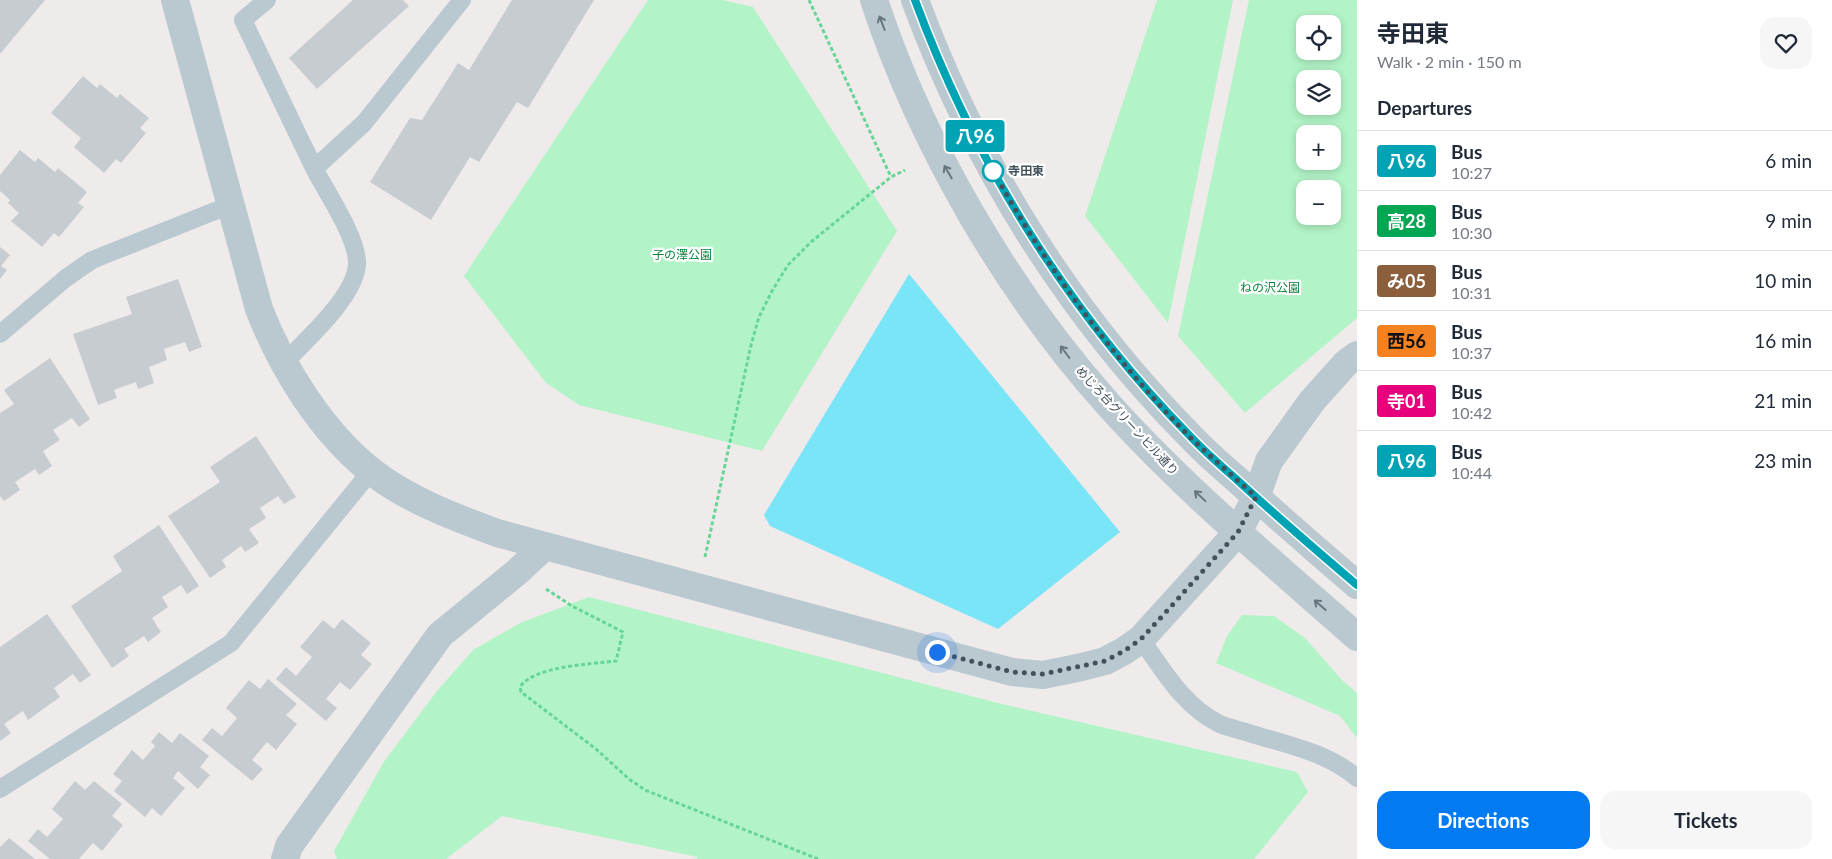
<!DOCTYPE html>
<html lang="en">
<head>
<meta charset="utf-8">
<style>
  body { margin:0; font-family:Lato,"Noto Sans JP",sans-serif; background:#f6f6f7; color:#1f2937; height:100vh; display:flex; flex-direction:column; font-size:19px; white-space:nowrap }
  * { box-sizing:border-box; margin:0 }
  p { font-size:16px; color:#747a83 }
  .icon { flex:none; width:28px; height:28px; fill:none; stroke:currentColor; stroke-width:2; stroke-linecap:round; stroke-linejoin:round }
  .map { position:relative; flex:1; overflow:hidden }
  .drawer { display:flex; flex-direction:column; background:#fff; width:475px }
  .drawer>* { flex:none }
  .badge { padding:0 10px; border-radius:4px; font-size:18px; line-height:32px }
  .tools { position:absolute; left:1296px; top:15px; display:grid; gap:10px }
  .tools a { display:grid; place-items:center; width:45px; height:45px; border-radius:10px; background:#fff; box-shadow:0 2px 8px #0003; font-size:25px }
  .you { position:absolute; width:25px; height:25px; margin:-12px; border:4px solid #fff; border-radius:50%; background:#1a73e8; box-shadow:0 0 0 8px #1a73e833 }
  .map>.badge { position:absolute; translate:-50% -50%; box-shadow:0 0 0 2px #fff }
  h2 { padding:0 20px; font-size:19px; line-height:45px }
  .round { display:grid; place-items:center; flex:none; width:52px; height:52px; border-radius:15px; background:#f6f6f7 }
  .overview { display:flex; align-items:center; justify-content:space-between; height:85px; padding:0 20px }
  h1 { font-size:24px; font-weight:700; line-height:38px }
  .button { display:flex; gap:10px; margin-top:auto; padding:10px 20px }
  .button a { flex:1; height:58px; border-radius:15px; background:#027af1; color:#fff; font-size:20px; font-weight:700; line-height:58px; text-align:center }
  .button a+a { background:#f6f6f7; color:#1f2937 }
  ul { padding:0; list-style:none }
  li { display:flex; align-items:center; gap:15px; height:60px; padding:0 20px; border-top:1px solid #e0e1e3 }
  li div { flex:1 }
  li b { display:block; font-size:19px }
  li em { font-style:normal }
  li .badge { min-width:55px; font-weight:700; text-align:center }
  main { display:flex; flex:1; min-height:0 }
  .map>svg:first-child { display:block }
</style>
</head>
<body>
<main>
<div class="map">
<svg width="1357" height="859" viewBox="0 0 1357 859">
  <rect width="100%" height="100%" fill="#efebeb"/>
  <!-- green -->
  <path fill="#b2f4c7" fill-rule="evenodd" d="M648,0H723L753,7L897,231L762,451L579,405L546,383L464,276Z
    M1157,0H1233L1168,323L1085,216Z
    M1249,0H1355L1357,1V318L1245,413L1178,336ZM1305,24H1332V51H1305ZM1305,79H1332V106H1305ZM1305,134H1332V161H1305ZM1305,189H1332V216H1305Z
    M589,597L998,703L1297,772L1308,792L1254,859H697V857L502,816L446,859H337L334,851L383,763L437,691L473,650L520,623Z
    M1242,615L1274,616L1305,638L1342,680L1357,693V738L1340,716L1216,663L1227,636Z"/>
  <!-- water -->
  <path fill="#79e5f7" d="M909,274L1120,532L998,629L770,526L764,515Z"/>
  <!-- building -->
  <path fill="#c7ccd1" d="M0,0H45L0,54Z
    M353,0H403L409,6L317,89L289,58Z
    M512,0H594L528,108L517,102L479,162L470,157L431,220L370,182L410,118L422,120L458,63L469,70Z
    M83,76L97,88L100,84L117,98L120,94L149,118L140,128L146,133L121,163L116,159L104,173L74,147L81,138L51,113Z
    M20,150L35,162L38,158L55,172L58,168L87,192L78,203L84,207L59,237L54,233L42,247L11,221L19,213L8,203L10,200L0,191V175Z
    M0,247L10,255L1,266L7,270L0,279Z
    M178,279L202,347L189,352L185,342L164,349L167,360L149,367L154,383L138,389L136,382L114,390L117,398L98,405L73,334L132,314L126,297Z
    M50,358L90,419L79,427L72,418L53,430L60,440L43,451L52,466L39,475L35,469L15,482L20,490L4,501L0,496V413L14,404L4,390Z
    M256,436L296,497L284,504L278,496L260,508L266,518L249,529L259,543L245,552L241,546L222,560L226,567L210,578L168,516L220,482L210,467Z
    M159,525L199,586L187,594L181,585L162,597L168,607L152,618L161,632L148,642L144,636L124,649L129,656L112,668L71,606L122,571L113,556Z
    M47,614L91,675L80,683L73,674L54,688L60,697L28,720L23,711L4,724L11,733L0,741V647Z
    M342,619L371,643L361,655L372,664L350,690L340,682L326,699L337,708L326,721L276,679L286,667L296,676L312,657L300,647L323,620L334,629Z
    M268,679L297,704L286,715L297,724L276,750L267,742L252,760L263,769L252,781L202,740L212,728L222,736L237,718L226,708L249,680L260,689Z
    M159,732L172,743L180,733L209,756L200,767L210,775L198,789L178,771L173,778L185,788L161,816L152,808L145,817L114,791L122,781L113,774L132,750L143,760L155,746L151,742Z
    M75,781L85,790L94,781L122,804L112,816L123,825L102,851L93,843L79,859H50L28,841L38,829L47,837L63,819L52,809Z
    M9,838L35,859H0V847Z"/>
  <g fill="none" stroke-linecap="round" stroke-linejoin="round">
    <!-- path -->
    <path stroke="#66d697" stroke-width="3" stroke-dasharray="4 2.5" stroke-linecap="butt" d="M809,0L891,177
      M705,557L751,345L759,317L772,291L788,265L811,242L891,177L905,170
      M546,589L572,606L623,632L616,661C591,664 534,666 520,687L521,692L596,749L629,779L645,790L818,859"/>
    <!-- service -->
    <path stroke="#bac8d0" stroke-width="18" d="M267,0L243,20C267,70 290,119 314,168C326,192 358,238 357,264C356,296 305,341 284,363
      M315,168L364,123L462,0
      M0,334L66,278L92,260L230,205
      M1141,639C1163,670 1184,707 1220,724C1229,728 1240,730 1249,733C1287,745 1327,752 1357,778
      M0,789L231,643L371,471"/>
    <!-- minor -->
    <path stroke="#bac8d0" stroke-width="28" d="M1256,497L1269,461L1312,401L1346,363L1357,355
      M285,859L289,846L440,635L517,572L545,546"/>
    <!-- tertiary -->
    <path stroke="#bac8d0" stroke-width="28" d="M175,0L259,309C282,368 321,431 371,471C408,500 454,517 497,533L1012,672L1043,675L1082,667L1105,661L1124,651L1141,639L1238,532L1256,497
      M874,0C921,143 1007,291 1107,403C1183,488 1272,562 1357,637
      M915,0C975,163 1069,314 1191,437C1205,452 1220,465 1235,478C1275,514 1316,550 1357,585"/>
  </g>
  <!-- one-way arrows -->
  <defs><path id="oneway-shaft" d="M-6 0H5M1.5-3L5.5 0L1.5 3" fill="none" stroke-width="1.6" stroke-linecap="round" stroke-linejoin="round" transform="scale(1.25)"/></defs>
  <g stroke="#66757e">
    <use href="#oneway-shaft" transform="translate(882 23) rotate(-111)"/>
    <use href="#oneway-shaft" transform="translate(948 172) rotate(-120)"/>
    <use href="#oneway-shaft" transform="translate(1065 352) rotate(-127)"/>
    <use href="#oneway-shaft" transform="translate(1200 496) rotate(-137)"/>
    <use href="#oneway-shaft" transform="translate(1320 605) rotate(-139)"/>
  </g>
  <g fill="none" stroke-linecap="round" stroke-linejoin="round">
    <!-- line casing -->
    <g stroke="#fff" stroke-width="11">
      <path id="line" d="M915,0C975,163 1069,313 1191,437C1205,452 1220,465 1235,478C1275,515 1316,550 1357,585"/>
    </g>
    <!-- line -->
    <use href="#line" stroke="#00a3b4" stroke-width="8"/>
    <!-- walk -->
    <path stroke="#42515b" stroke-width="5" stroke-dasharray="0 9" d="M937,652L1012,672L1043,674L1105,661L1124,651L1141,639L1166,612L1238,532L1256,497C1234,477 1212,458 1191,438C1113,359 1044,264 991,167L993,171"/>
  </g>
  <!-- markers -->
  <circle fill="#fff" stroke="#00a3b4" stroke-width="2.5" cx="993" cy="171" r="10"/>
  <g text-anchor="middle" stroke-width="4.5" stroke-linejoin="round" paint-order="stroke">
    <!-- stop labels -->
    <g font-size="12" font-weight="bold" fill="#42515b" stroke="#fff" text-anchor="start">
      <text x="1008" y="175">寺田東</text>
    </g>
    <!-- park labels -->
    <g font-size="12" fill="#0b843f" stroke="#fff">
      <text x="682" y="259">子の澤公園</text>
      <text x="1270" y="292">ねの沢公園</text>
    </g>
    <!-- street labels -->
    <g font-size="12" fill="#42515b" stroke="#fff">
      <text transform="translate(1127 421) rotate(47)" y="4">めじろ台グリーンヒル通り</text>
    </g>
  </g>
</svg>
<div class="tools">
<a><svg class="icon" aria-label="locate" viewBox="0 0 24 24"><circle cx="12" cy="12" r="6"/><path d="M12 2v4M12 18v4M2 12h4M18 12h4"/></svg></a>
<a><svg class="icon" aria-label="layers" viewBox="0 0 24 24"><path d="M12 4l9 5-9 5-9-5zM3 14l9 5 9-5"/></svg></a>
<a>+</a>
<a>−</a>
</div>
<div class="you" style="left:937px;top:652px"></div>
<b class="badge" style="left:975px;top:136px;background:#00a3b4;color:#fff">八96</b>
</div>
<section class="drawer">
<div class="overview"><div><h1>寺田東</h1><p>Walk · 2 min · 150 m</p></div><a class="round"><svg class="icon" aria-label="heart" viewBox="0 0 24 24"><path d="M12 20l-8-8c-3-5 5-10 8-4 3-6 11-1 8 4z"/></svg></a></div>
<h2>Departures</h2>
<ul>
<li><span class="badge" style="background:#00a3b4;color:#fff">八96</span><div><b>Bus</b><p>10:27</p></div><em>6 min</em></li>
<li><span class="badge" style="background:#00a651;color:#fff">高28</span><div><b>Bus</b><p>10:30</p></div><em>9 min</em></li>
<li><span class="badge" style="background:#8b5e3c;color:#fff">み05</span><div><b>Bus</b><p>10:31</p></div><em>10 min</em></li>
<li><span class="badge" style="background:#f58220;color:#111">西56</span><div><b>Bus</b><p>10:37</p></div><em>16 min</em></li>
<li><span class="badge" style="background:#e6007e;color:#fff">寺01</span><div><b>Bus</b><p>10:42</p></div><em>21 min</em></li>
<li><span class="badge" style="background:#00a3b4;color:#fff">八96</span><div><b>Bus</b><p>10:44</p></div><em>23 min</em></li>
</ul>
<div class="button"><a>Directions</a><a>Tickets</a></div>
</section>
</main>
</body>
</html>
